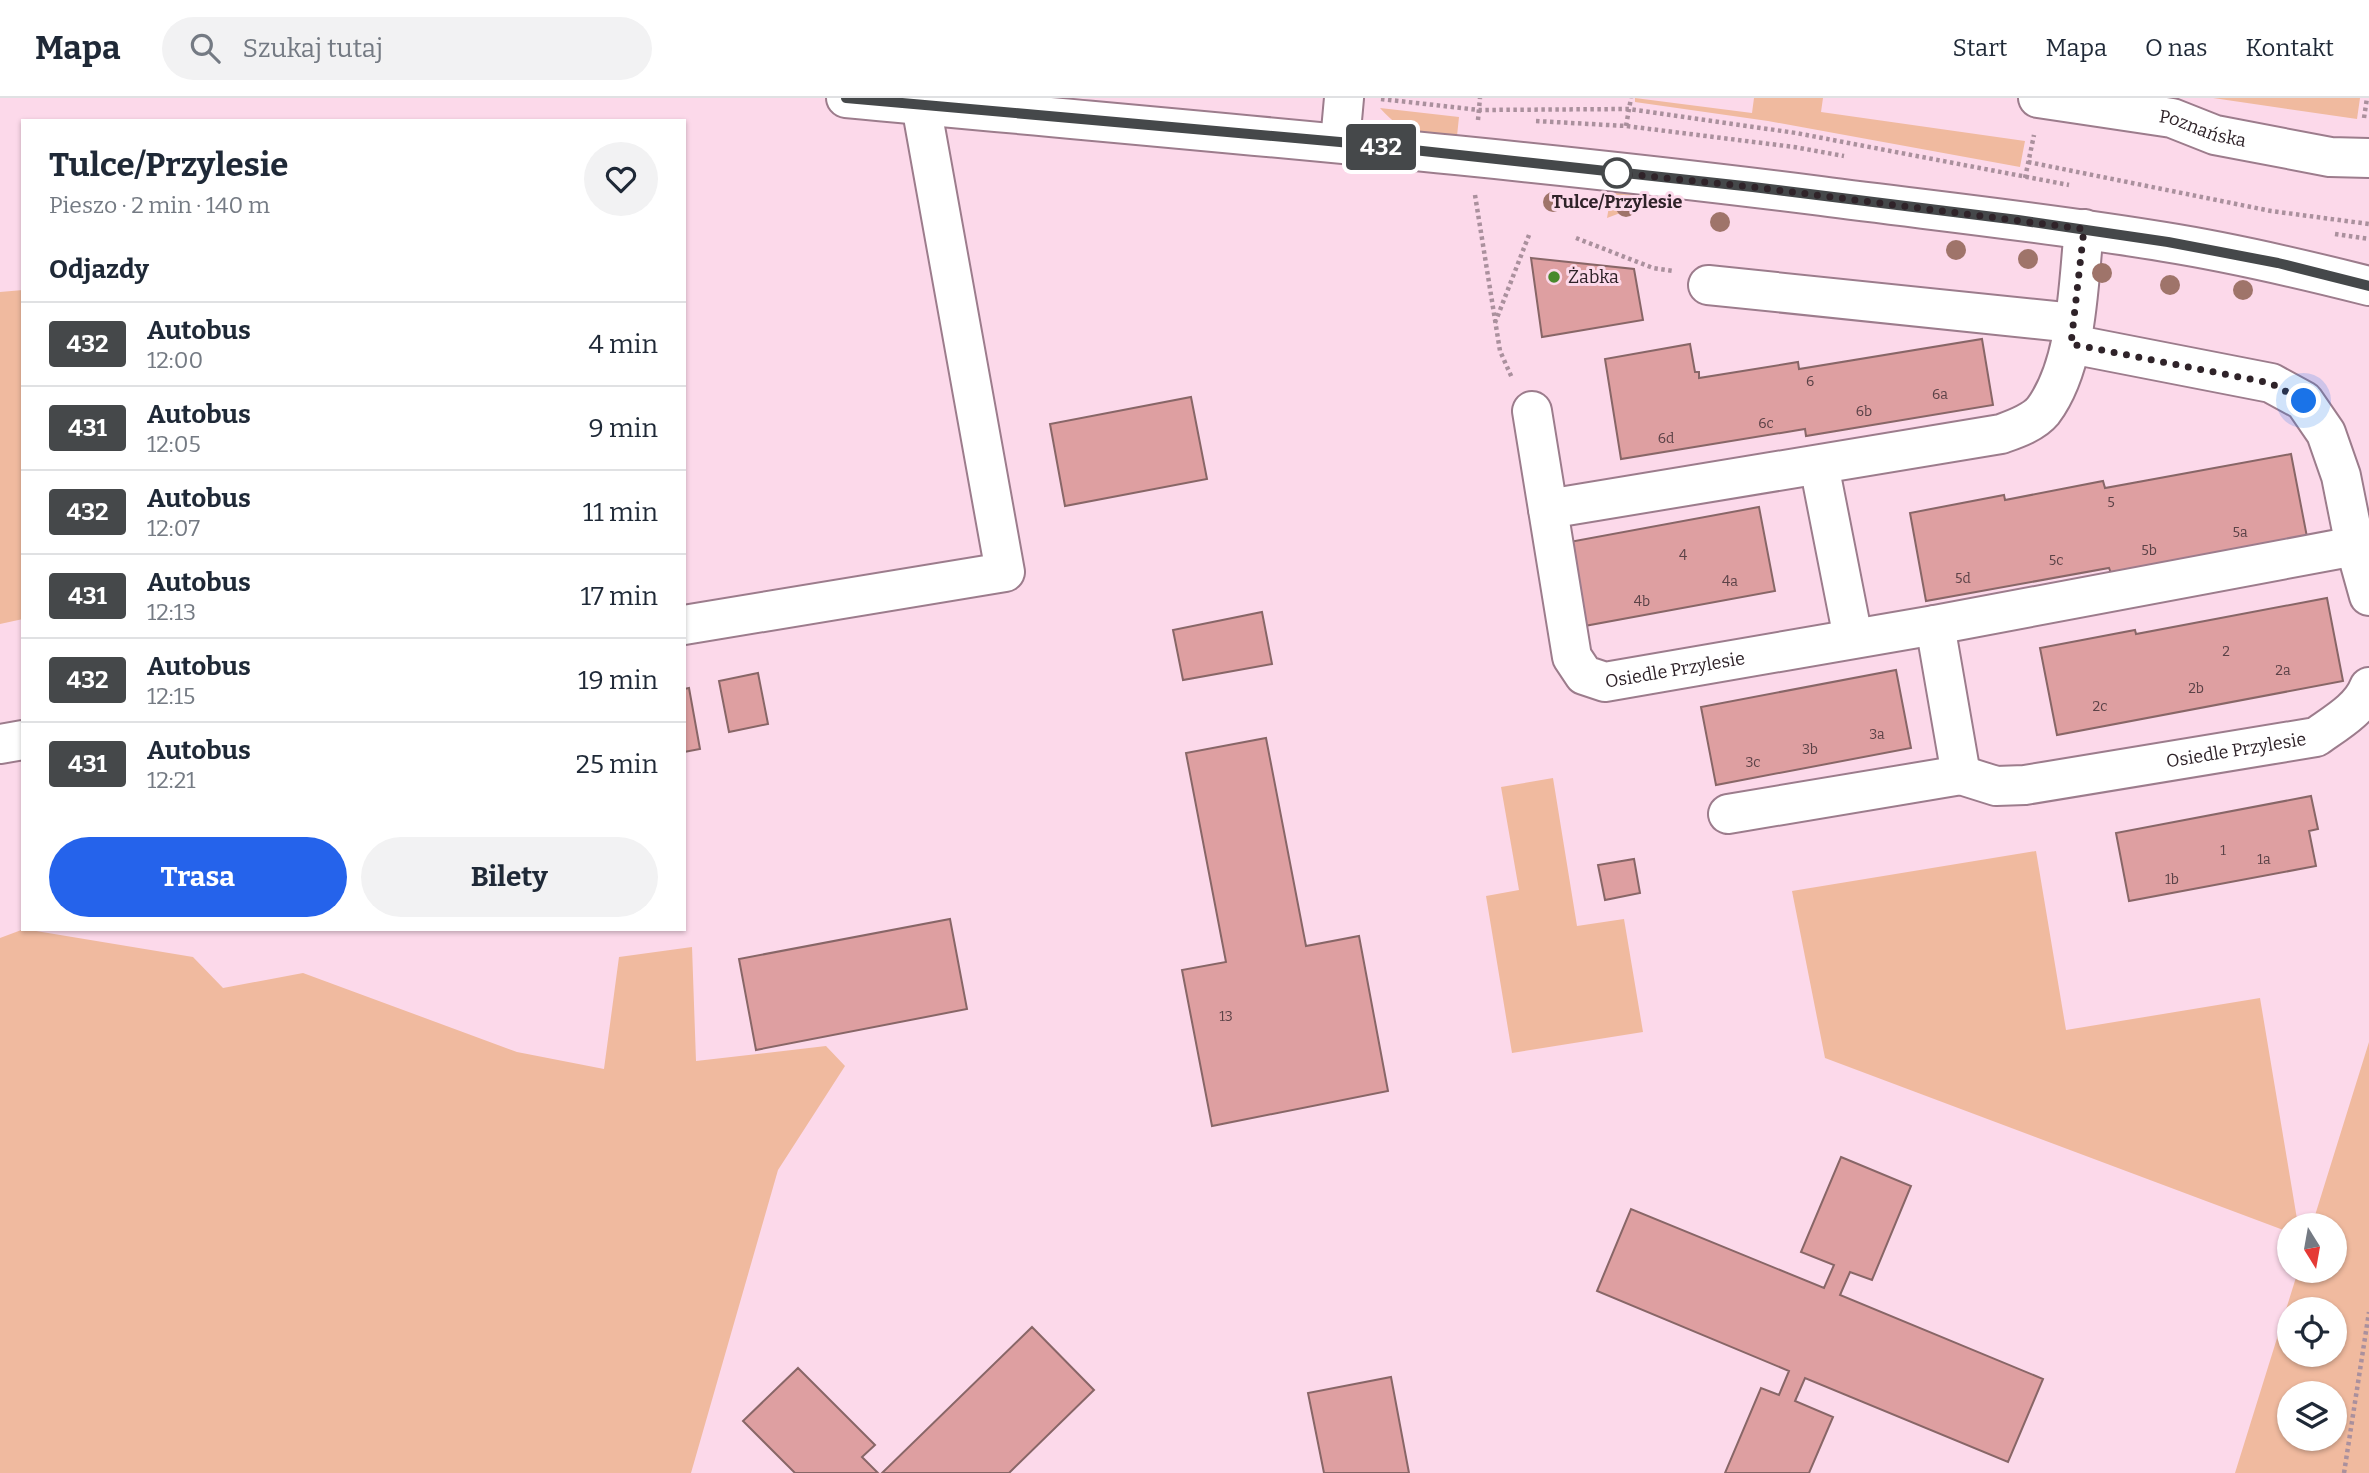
<!DOCTYPE html>
<html lang="pl">
<head>
<meta charset="utf-8">
<style>
  body { margin:0; font-family:Bitter,serif; background:#f2f2f3; color:#1f2937; height:100vh; display:flex; flex-direction:column; font-size:26px; white-space:nowrap }
  * { box-sizing:border-box; margin:0 }
  p { font-size:23px; color:#747a83 }
  .icon { flex:none; width:38px; height:38px; fill:none; stroke:currentColor; stroke-width:2; stroke-linecap:round; stroke-linejoin:round }
  .map { position:relative; flex:1; overflow:hidden }
  .side { position:absolute; left:21px; top:21px; width:665px; height:812px; display:flex; flex-direction:column; background:#fff; border-radius:0px; box-shadow:0 2px 5px #0004 }
  .side>* { flex:none }
  .badge { padding:0 14px; border-radius:5px; font-size:24px; line-height:46px }
  .needle { width:46px; rotate:169deg }
  .fabs { position:absolute; left:2277px; top:1115px; display:grid; gap:14px }
  .fabs a { display:grid; place-items:center; width:70px; height:70px; border-radius:50%; background:#fff; box-shadow:0 2px 5px #0004; font-size:35px }
  .you { position:absolute; width:35px; height:35px; margin:-18px; border:5px solid #fff; border-radius:50%; background:#1a73e8; box-shadow:0 0 0 10px #1a73e833 }
  .map>.badge { position:absolute; translate:-50% -50%; box-shadow:0 0 0 4px #fff }
  h2 { padding:0 28px; font-size:26px; line-height:63px }
  .round { display:grid; place-items:center; flex:none; width:74px; height:74px; border-radius:37px; background:#f2f2f3 }
  .headline { display:flex; align-items:center; justify-content:space-between; height:119px; padding:0 28px }
  h1 { font-size:33px; font-weight:700; line-height:52px }
  .cta { display:flex; gap:14px; margin-top:auto; padding:14px 28px }
  .cta a { flex:1; height:80px; border-radius:42px; background:#2563eb; color:#fff; font-size:28px; font-weight:700; line-height:80px; text-align:center }
  .cta a+a { background:#f2f2f3; color:#1f2937 }
  ul { padding:0; list-style:none }
  li { display:flex; align-items:center; gap:21px; height:84px; padding:0 28px; border-top:2px solid #e0e1e3 }
  li div { flex:1 }
  li b { display:block; font-size:26px }
  li em { font-style:normal }
  li .badge { min-width:77px; font-weight:700; text-align:center }
  header { display:flex; align-items:center; gap:42px; box-sizing:border-box; height:98px; padding:0 35px; background:#fff; border-bottom:2px solid #e0e1e3 }
  header strong { font-size:33px }
  nav { display:flex; gap:38px; margin-inline-start:auto; font-size:24px }
  .search { width:490px; height:63px; background:#f2f2f3; display:flex; align-items:center; gap:18px; box-sizing:border-box; padding:0 24px; border-radius:38px; color:#747a83; font-size:26px }
  .map>svg:first-child { display:block }
</style>
</head>
<body>
<header>
<strong>Mapa</strong>
<div class="search"><svg class="icon" aria-label="search" viewBox="0 0 24 24"><circle cx="10" cy="10" r="6"/><path d="M15 15l6 6"/></svg>Szukaj tutaj</div>
<nav><a>Start</a><a>Mapa</a><a>O nas</a><a>Kontakt</a></nav>
</header>
<div class="map">
<svg width="2369" height="1375" viewBox="0 0 2369 1375">
  <rect width="100%" height="100%" fill="#fcd9ea"/>
  <!-- green -->
  <path fill="#f0ba9f" fill-rule="evenodd" d="M1635,0L1752,15L1754,0H1823L1821,14L2025,43L2020,69L1768,23L1635,4Z
    M2213,0H2360L2357,21Z
    M1380,10L1459,19L1457,38C1421,34 1405,39 1380,10Z
    M1612,91L1668,97L1607,120Z
    M23,192V521L0,526V194Z
    M1553,680L1577,828L1624,821L1643,934L1512,955L1486,798L1519,792L1501,689Z
    M2036,753L2066,932L2260,900L2298,1127H2289V1134L1825,960L1792,793Z
    M24,831L193,859L223,890L303,875L517,954L604,971L619,859L692,849L696,963L826,948L845,968L778,1072L691,1375H0V840Z
    M2369,944V1375H2235L2298,1173L2334,1172V1127H2312ZM2289,1211H2334V1256H2289ZM2289,1295H2334V1340H2289Z"/>
  <!-- building -->
  <path fill="#de9fa1" stroke="#886667" stroke-width="2" d="M1531,160L1634,171L1643,222L1542,239Z
    M1982,241L1993,307L1806,338L1805,331L1621,361L1605,261L1690,246L1695,274H1699V280L1798,264L1799,271Z
    M1191,299L1207,381L1065,408L1050,326Z
    M2291,356L2307,439L2111,475L2109,470L1926,503L1910,415L2004,397L2005,402L2103,383L2105,390Z
    M1759,409L1775,493L1579,529L1564,445Z
    M2327,500L2343,583L2057,637L2040,550L2135,532L2136,536Z
    M1262,514L1272,566L1183,582L1173,532Z
    M1896,572L1911,650L1716,687L1701,609Z
    M758,575L768,626L729,634L719,583Z
    M689,590L700,651L684,654V591Z
    M1266,640L1306,848L1359,838L1388,993L1212,1028L1182,872L1226,864L1186,655Z
    M2311,698L2318,731L2309,733L2316,768L2129,803L2116,735Z
    M1634,761L1640,795L1605,802L1598,767Z
    M950,821L967,911L756,952L739,861Z
    M1841,1059L1911,1088L1872,1182L1850,1174L1840,1197L2043,1281L2008,1364L1805,1280L1795,1303L1833,1319L1809,1375H1725L1761,1290L1779,1297L1789,1273L1597,1193L1631,1111L1824,1190L1834,1167L1801,1154Z
    M1032,1229L1094,1292L1009,1375H882Z
    M798,1270L875,1347L862,1359L878,1375H795L743,1323Z
    M1391,1279L1409,1375H1324L1308,1295Z"/>
  <g fill="none" stroke-linecap="round" stroke-linejoin="round">
    <!-- minor casing -->
    <g stroke="#9c7c8c" stroke-width="42">
      <g id="minor">
        <path d="M846,0C1171,31 1497,57 1821,98C1936,113 2051,125 2165,144C2234,155 2302,171 2369,188"/>
        <path id="s1" d="M2038,0L2172,20L2215,37L2330,59L2369,60"/>
        <path d="M1340,44L1344,0"/>
        <path d="M1708,187L2074,225"/>
        <path d="M2071,246L2271,285L2304,303L2326,335L2341,378L2355,448L2369,498"/>
        <path id="s2" d="M1532,313L1572,559L1584,577L1605,584L1935,527L2355,448"/>
        <path d="M1819,367L1853,540"/>
        <path d="M1548,411L2001,336C2015,331 2033,325 2043,313C2078,266 2078,188 2084,131"/>
        <path d="M684,527L1005,474L921,7"/>
        <path d="M1935,527L1961,677"/>
        <path d="M0,646L23,642"/>
        <path id="s3" d="M1728,716L1961,677L1996,688L2025,687L2316,639C2334,626 2361,611 2369,589"/>
      </g>
    </g>
    <!-- path -->
    <path stroke="#aa909d" stroke-width="4.5" stroke-dasharray="3.5 3.5" stroke-linecap="butt" d="M1381,1L1479,12L1629,11L1796,35L2069,87
      M2364,20L2367,0
      M1478,22L1480,0
      M1536,23L1626,28L1794,49L1844,58
      M1626,28L1631,0
      M2028,64L2271,113L2369,126
      M2025,80L2034,37
      M1475,97L1500,253L1512,280
      M2335,136L2369,141
      M1576,140L1653,170L1673,173
      M1495,225L1529,137
      M2344,1375L2369,1214"/>
    <!-- minor -->
    <use href="#minor" stroke="#fff" stroke-width="38"/>
  </g>
  <!-- trees -->
  <g fill="#9f746a">
    <circle cx="1553" cy="104" r="10"/>
    <circle cx="1626" cy="109" r="10"/>
    <circle cx="1720" cy="124" r="10"/>
    <circle cx="1956" cy="152" r="10"/>
    <circle cx="2028" cy="161" r="10"/>
    <circle cx="2102" cy="175" r="10"/>
    <circle cx="2170" cy="187" r="10"/>
    <circle cx="2243" cy="192" r="10"/>
  </g>
  <g fill="none" stroke-linecap="round" stroke-linejoin="round">
    <!-- line casing -->
    <g stroke="#fff" stroke-width="16">
      <path id="line" d="M846,0L1340,44L1753,89L2018,122L2168,144L2278,165L2369,188"/>
    </g>
    <!-- line -->
    <use href="#line" stroke="#45484a" stroke-width="10"/>
    <!-- walk -->
    <path stroke="#2f2329" stroke-width="7" stroke-dasharray="0 12.6" d="M1617,75L1753,89L2084,131L2071,246L2270,285L2304,303"/>
  </g>
  <!-- markers -->
  <circle fill="#fff" stroke="#45484a" stroke-width="3.5" cx="1617" cy="75" r="14"/>
  <circle fill="#48892c" stroke="#fcd9ea" stroke-width="2.5" cx="1554" cy="179" r="7"/>
  <g text-anchor="middle" stroke-width="6" stroke-linejoin="round" paint-order="stroke">
    <!-- number labels -->
    <g font-size="14" fill="#5b4247">
      <text x="1810" y="288">6</text>
      <text x="1940" y="301">6a</text>
      <text x="1864" y="318">6b</text>
      <text x="1766" y="330">6c</text>
      <text x="1666" y="345">6d</text>
      <text x="2111" y="409">5</text>
      <text x="2240" y="439">5a</text>
      <text x="2149" y="457">5b</text>
      <text x="1683" y="462">4</text>
      <text x="2056" y="467">5c</text>
      <text x="1963" y="485">5d</text>
      <text x="1730" y="488">4a</text>
      <text x="1642" y="508">4b</text>
      <text x="2226" y="558">2</text>
      <text x="2283" y="577">2a</text>
      <text x="2196" y="595">2b</text>
      <text x="2100" y="613">2c</text>
      <text x="1877" y="641">3a</text>
      <text x="1810" y="656">3b</text>
      <text x="1753" y="669">3c</text>
      <text x="2223" y="757">1</text>
      <text x="2264" y="766">1a</text>
      <text x="2172" y="786">1b</text>
      <text x="1226" y="923">13</text>
    </g>
    <!-- street labels -->
    <g font-size="18" fill="#2f2329" stroke="#fcd9ea">
      <text dy="6" stroke="none"><textPath href="#s1" startOffset="168">Poznańska</textPath></text>
      <text dy="6" stroke="none"><textPath href="#s2" startOffset="364">Osiedle Przylesie</textPath></text>
      <text dy="6" stroke="none"><textPath href="#s3" startOffset="516">Osiedle Przylesie</textPath></text>
    </g>
    <!-- stop labels -->
    <g font-size="18" font-weight="bold" fill="#2f2329" stroke="#fcd9ea">
      <text x="1617" y="110">Tulce/Przylesie</text>
    </g>
    <!-- poi labels -->
    <g font-size="18" fill="#2f2329" stroke="#fcd9ea" text-anchor="start">
      <text x="1568" y="185">Żabka</text>
    </g>
  </g>
</svg>
<div class="fabs">
<a><svg class="needle" viewBox="-14 -14 28 28"><path d="M0-13l5 13h-10z" fill="#e53935"/><path d="M0 13l5-13h-10z" fill="#747a83"/></svg></a>
<a><svg class="icon" aria-label="locate" viewBox="0 0 24 24"><circle cx="12" cy="12" r="6"/><path d="M12 2v4M12 18v4M2 12h4M18 12h4"/></svg></a>
<a><svg class="icon" aria-label="layers" viewBox="0 0 24 24"><path d="M12 4l9 5-9 5-9-5zM3 14l9 5 9-5"/></svg></a>
</div>
<div class="you" style="left:2304px;top:303px"></div>
<b class="badge" style="left:1381px;top:49px;background:#45484a;color:#fff">432</b>
<section class="side">
<div class="headline"><div><h1>Tulce/Przylesie</h1><p>Pieszo · 2 min · 140 m</p></div><a class="round"><svg class="icon" aria-label="heart" viewBox="0 0 24 24"><path d="M12 20l-8-8c-3-5 5-10 8-4 3-6 11-1 8 4z"/></svg></a></div>
<h2>Odjazdy</h2>
<ul>
<li><span class="badge" style="background:#45484a;color:#fff">432</span><div><b>Autobus</b><p>12:00</p></div><em>4 min</em></li>
<li><span class="badge" style="background:#45484a;color:#fff">431</span><div><b>Autobus</b><p>12:05</p></div><em>9 min</em></li>
<li><span class="badge" style="background:#45484a;color:#fff">432</span><div><b>Autobus</b><p>12:07</p></div><em>11 min</em></li>
<li><span class="badge" style="background:#45484a;color:#fff">431</span><div><b>Autobus</b><p>12:13</p></div><em>17 min</em></li>
<li><span class="badge" style="background:#45484a;color:#fff">432</span><div><b>Autobus</b><p>12:15</p></div><em>19 min</em></li>
<li><span class="badge" style="background:#45484a;color:#fff">431</span><div><b>Autobus</b><p>12:21</p></div><em>25 min</em></li>
</ul>
<div class="cta"><a>Trasa</a><a>Bilety</a></div>
</section>
</div>
</body>
</html>
